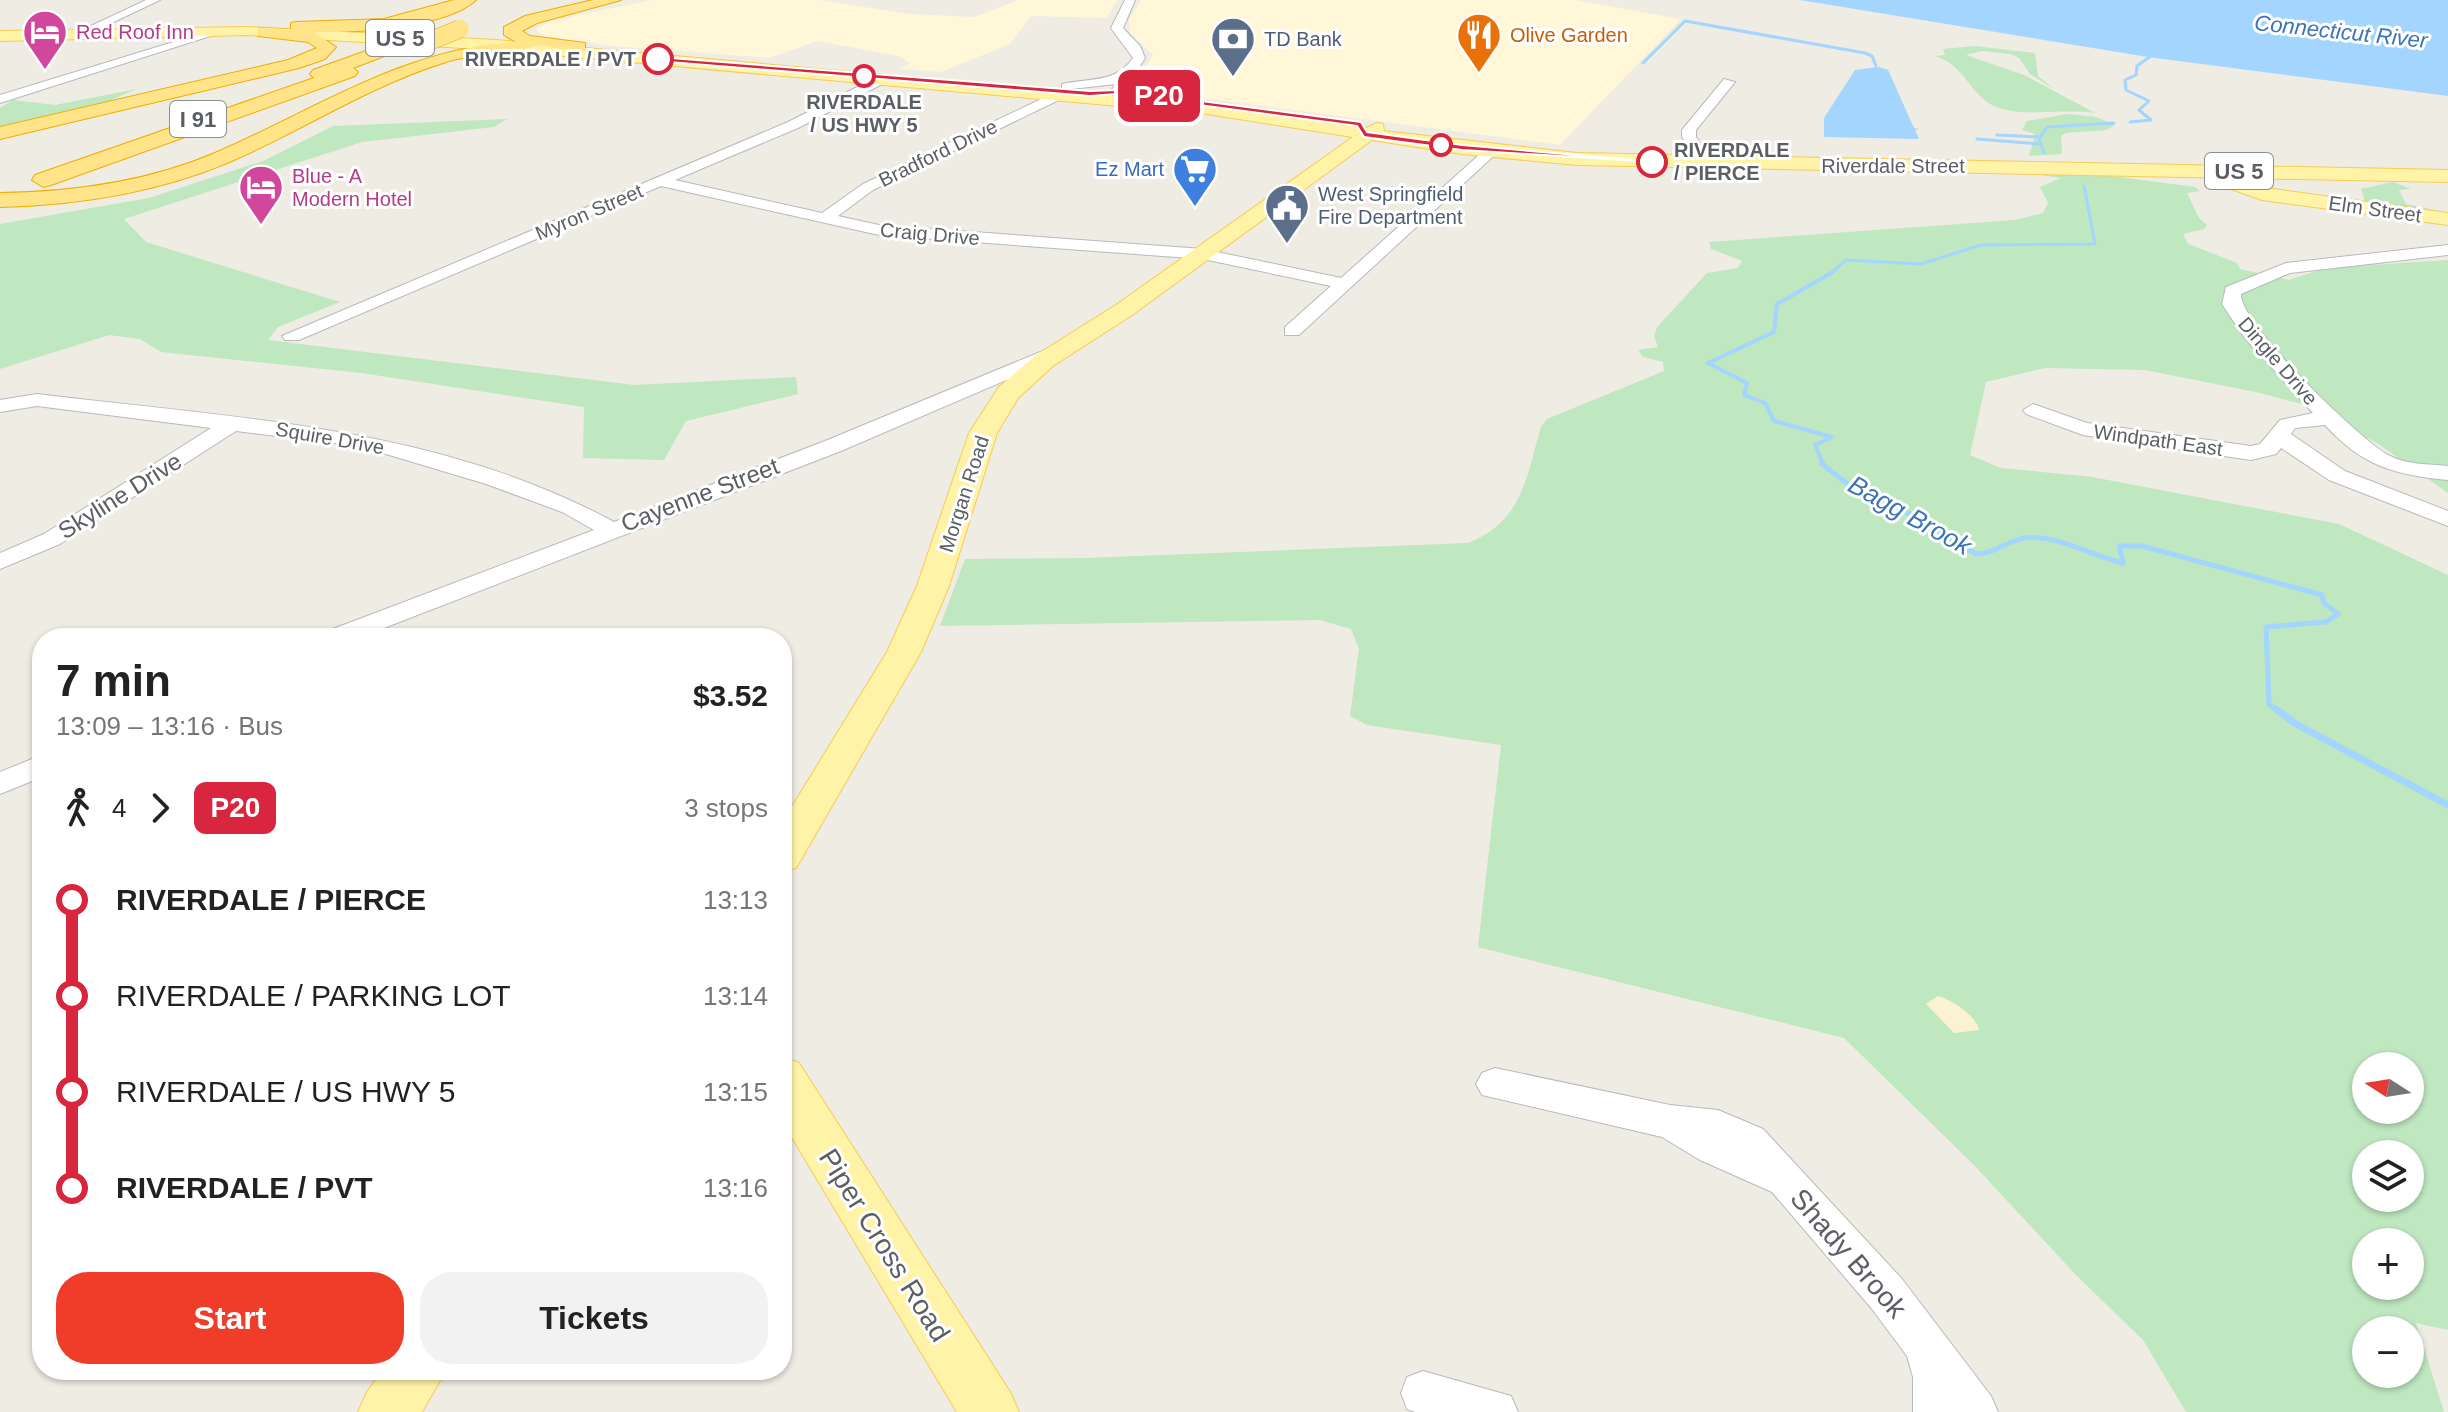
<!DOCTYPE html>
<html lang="en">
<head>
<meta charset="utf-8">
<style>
  body { margin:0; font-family:Helvetica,sans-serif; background:#f2f2f2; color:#222; height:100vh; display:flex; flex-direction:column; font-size:30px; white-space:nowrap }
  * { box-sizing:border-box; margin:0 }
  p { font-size:26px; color:#767676 }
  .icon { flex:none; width:44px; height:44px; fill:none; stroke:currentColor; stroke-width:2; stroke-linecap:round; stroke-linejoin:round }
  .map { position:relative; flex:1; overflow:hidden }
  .drawer { position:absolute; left:32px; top:628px; width:760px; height:752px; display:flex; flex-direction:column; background:#fff; border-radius:32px; box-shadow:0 2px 6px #0004 }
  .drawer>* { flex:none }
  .badge { padding:0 16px; border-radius:12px; font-size:28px; line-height:52px }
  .needle { width:52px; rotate:282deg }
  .tools { position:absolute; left:2352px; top:1052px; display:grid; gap:16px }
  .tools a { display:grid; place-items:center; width:72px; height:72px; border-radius:50%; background:#fff; box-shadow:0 2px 6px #0004; font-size:40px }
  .map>.badge { position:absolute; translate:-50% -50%; box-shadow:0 0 0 4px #fff }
  .legs { display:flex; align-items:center; gap:12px; height:88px; padding:0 24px; font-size:26px }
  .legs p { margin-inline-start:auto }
  .headline { display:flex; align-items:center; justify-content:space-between; height:136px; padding:0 24px }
  h1 { font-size:44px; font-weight:700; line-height:60px }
  .primary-button { display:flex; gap:16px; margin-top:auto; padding:16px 24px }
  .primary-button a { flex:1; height:92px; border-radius:32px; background:#ef3d29; color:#fff; font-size:32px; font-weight:700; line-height:92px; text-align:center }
  .primary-button a+a { background:#f2f2f2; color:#222 }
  ul { padding:0 24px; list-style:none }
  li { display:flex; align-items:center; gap:28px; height:96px; font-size:30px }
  li i { display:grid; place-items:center; width:12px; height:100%; margin:0 10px; background:currentColor }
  li i::after { content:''; width:20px; height:20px; margin:-10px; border:6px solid; border-radius:50%; background:#fff }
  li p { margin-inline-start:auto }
  li:first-child i { background:linear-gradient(#0000 50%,currentColor 0) }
  li:last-child i { background:linear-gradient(currentColor 50%,#0000 0) }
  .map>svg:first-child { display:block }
</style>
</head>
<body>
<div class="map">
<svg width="2448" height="1412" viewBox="0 0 2448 1412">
  <rect width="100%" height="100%" fill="#eeece3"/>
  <!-- commercial -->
  <path fill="#fff7d8" d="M651,0H819L910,14L974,17L1018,0H1118L1106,18L1031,16L1010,44L941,72L900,69L911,63L898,56L817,41L770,58L611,46L543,36L536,29L551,21Z
    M1141,0H1575L1681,19L1560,145L1141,90L1134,84L1153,55L1130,33L1129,20Z"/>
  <!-- green -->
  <path fill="#bfe7c0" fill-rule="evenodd" d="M1974,46L2035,53L2038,76L2054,89L2030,74L2019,58L2011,54L1982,51L1966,55L2024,75L2095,113C2067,108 2013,119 1990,104C1967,89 1965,66 1935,56L1945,55L1943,49Z
    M137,89L104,103L0,128V108L13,100L55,105Z
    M2068,114L2096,117L2115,125L2106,130L2066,133L2061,136L2062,154L2029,156L2035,134L2022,130L2027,121Z
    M507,119L494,127L362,142L124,219L146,242L340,302L278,327L268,340L634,385L796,377L798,394L686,421L664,460L583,458L584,407L361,373L161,352L140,339L109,335L0,369V224L149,198L263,161L333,126Z
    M2013,171L2104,175L2195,187L2200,191L2187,193L2199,218L2207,225L2204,229L2183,234L2188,244L2237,263L2240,269L2289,280L2325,268L2448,260V493L2377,443L2305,405L2256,392L2145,370L2045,368L1986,382L1970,455L2001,468L2092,477L2339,524L2448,575V1330L2416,1323L2444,1412H2186L2143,1340L2077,1276L1972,1163L1844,1038L1478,947L1501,745L1367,725L1350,716L1359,649L1351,629L1320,620L940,626L965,559L1085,558L1468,543C1523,521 1526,478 1541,427L1547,419L1664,371L1663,362L1643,357L1638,350L1658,347L1654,336L1657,327L1707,273L1738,268L1742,261L1711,249L1709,242L2015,220L2043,213L2048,203L2040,187L2061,178ZM2366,1066H2410V1110H2366ZM2366,1154H2410V1198H2366ZM2366,1242H2410V1286H2366ZM2366,1330H2410V1374H2366Z
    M2393,182L2411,189L2399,190L2406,204L2448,213V216L2365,202L2361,189Z"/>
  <!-- sand -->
  <path fill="#fbf2d1" d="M1938,996C1952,1000 1977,1016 1979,1030L1954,1033L1926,1004Z"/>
  <!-- water -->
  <path fill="#a3d5ff" d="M1800,0H2448V96L2148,57Z
    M1879,67L1888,70L1914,128L1919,129L1915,130L1919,139L1824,137V118L1855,70Z"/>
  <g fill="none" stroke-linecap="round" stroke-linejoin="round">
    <!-- stream-far3 -->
    <path stroke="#a3d5ff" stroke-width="3" d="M1643,63L1685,21L1865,53L1872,56L1876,66
      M2130,122L2151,120L2139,110L2149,101L2126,90L2125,80L2136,75L2137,66L2155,53
      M1997,135L2040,137
      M1977,139L2040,144
      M2044,153L2039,139L2047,127L2114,123
      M1830,274L1846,260L1921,264L1981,245L2095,244L2084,186"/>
    <!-- stream-far2 -->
    <path stroke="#a3d5ff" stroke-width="4" d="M1824,466L1815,445L1832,437L1774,421L1765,403L1744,395L1747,383L1708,363L1774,332L1777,304L1833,272"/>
    <!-- stream-far1 -->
    <path stroke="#a3d5ff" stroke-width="5" d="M1822,464L1853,488L1901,509L1976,554C1994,554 2007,541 2024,538C2058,534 2091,556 2123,563L2119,546H2142L2322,595L2324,603L2338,614L2326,622L2266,627L2269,704L2278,711"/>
    <!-- stream -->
    <path stroke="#a3d5ff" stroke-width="7" d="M2276,709L2296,724L2448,805"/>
    <!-- minor casing -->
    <g stroke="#b6b9be" stroke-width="2">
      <path id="minor" d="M146,0H160L84,36L74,34Z
        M1125,0H1135L1123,28L1140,46L1145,58L1122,95L1110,92L1116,84L1062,90V84C1090,78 1116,83 1133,58L1111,28Z
        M216,29L226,31L0,103V95Z
        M881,75L886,76V82L798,128L675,180L822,213L863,184L1058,91L1065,95L1063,98L873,190L838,216L879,225L1203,249L1341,278L1487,148L1499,151L1299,335H1285V327L1331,286L1203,259L879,235L661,186L299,340H285L282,336L788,122Z
        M1724,79L1735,82L1696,130V137L1708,155L1696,158L1682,137V130Z
        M2448,245V255L2290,273L2241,294C2239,323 2359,439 2388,455C2406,465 2428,464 2448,466V480C2395,475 2362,466 2325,425L2295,428L2291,434L2345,471L2448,511V526L2329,480L2281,448L2276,454L2251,460L2083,435L2026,414L2023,410L2033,404L2087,423L2251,446L2260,444L2280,420L2313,413L2244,337L2222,304L2226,287L2286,263Z
        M1062,343L1069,345L1072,349L1069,353L841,451L358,638H321L325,632L594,530L562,512L486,484L359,446L236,431L60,544L0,569V553L44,534L211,428L37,406L0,412V400L37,394C232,418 438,426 614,522L825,441Z
        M42,755V777L0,794V772Z
        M1495,1068L1670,1105L1718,1110L1763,1129L1902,1279L1991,1396L1998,1412H1913V1377L1907,1356L1872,1309L1772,1192L1700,1160L1662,1137L1482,1095L1476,1084L1482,1073Z
        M1423,1371L1511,1396L1518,1412H1415L1407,1409L1401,1393L1407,1377Z"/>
    </g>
    <!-- major casing -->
    <g stroke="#f6cc55" stroke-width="2">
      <path id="major" d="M247,27L496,40L1207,104L1366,128L1377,123L1383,124L1384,131L1577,153L2448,170V182L1577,165L1462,154L1372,140L1132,315L1053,366L1018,398L997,433L949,586L921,652L796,868L782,872V823L887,652L917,586L969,433L999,387L1035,356L1116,305L1353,137L1207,114L496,50L247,35L0,41V31Z
        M2238,179L2266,188L2448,213V225L2262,200L2231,189L2228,185Z
        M782,1057L799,1063L1010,1392L1019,1412H957L782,1121Z
        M383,1370H446L422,1412H358L367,1392Z"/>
    </g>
    <!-- highway casing -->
    <g stroke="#f2ac00" stroke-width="2">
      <path id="highway" d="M454,0H476C446,28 354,33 314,32L336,47L325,59L299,68L0,139V127L288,60L317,48L308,42L258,36V28L291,30V23L297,22L384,19Z
        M593,0H621L537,23L522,31L530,36L585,43V51C568,55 546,41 531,47C505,55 472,53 443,63C367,87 300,132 227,163C155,193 78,205 0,207V193C73,192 147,182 215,153C315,110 404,48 516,42L504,35V27L525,16Z
        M394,41L400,42V50L353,68L358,72L355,76L51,185L43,187L32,180L35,175L314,78L310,74L313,70Z"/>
    </g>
    <!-- minor -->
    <use href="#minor" fill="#fff" fill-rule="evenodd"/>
    <!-- major -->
    <use href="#major" fill="#fff3a8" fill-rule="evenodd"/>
    <!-- highway -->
    <use href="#highway" fill="#ffe48a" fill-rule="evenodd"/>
    <!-- highway-bridge casing -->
    <g stroke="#f2ac00" stroke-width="19" stroke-linecap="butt">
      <path id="highway-bridge" d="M412,48L460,29"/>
    </g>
    <!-- highway-bridge -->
    <use href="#highway-bridge" stroke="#ffe48a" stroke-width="18"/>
  </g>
  <!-- line-1 -->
  <path fill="#d7263d" stroke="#fff" stroke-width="2" d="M658,57L1090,91L1117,90L1361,122L1367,132L1462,145L1657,162L1462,150L1364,137L1357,126L1117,94L1090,96L656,61Z"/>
  <!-- icons -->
  <defs>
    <g id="hotel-pin" transform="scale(2.3)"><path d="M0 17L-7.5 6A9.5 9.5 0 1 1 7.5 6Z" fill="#d1479c" stroke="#fff"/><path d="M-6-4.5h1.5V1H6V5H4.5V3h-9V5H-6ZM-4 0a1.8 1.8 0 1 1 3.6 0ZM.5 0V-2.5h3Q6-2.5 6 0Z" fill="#fff"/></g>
    <g id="restaurant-pin" transform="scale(2.3)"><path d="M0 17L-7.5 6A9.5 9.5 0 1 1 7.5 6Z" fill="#e8710a" stroke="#fff"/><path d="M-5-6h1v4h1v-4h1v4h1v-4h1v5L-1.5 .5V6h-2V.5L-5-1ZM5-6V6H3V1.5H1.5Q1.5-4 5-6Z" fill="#fff"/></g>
    <g id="bank-pin" transform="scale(2.3)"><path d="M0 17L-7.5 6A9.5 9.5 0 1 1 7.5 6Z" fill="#5c6f8a" stroke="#fff"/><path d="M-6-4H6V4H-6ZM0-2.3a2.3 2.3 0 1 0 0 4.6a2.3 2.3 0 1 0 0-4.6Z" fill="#fff"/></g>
    <g id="supermarket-pin" transform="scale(2.3)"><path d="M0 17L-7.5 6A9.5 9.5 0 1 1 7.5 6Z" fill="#3f7fe0" stroke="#fff"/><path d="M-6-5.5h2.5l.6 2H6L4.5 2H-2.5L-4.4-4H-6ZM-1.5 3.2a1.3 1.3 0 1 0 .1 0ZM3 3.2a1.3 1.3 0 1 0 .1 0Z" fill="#fff"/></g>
    <g id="civic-pin" transform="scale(2.3)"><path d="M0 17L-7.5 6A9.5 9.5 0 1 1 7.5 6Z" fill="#5c6f8a" stroke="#fff"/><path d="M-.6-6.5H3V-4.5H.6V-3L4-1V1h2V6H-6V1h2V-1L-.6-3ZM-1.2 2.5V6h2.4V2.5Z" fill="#fff"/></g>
  </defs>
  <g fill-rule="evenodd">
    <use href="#hotel-pin" x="45" y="32"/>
    <use href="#restaurant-pin" x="1479" y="35"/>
    <use href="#bank-pin" x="1233" y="39"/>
    <use href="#supermarket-pin" x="1195" y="169"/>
    <use href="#hotel-pin" x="261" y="187"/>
    <use href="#civic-pin" x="1287" y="206"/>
  </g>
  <!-- markers -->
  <g fill="#fff" stroke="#d7263d" stroke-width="4">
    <circle cx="658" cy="59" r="14"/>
    <circle cx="864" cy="76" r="10"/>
    <circle cx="1441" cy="145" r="10"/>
    <circle cx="1652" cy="162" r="14"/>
  </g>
  <g text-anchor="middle" stroke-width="6" stroke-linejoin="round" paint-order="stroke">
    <!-- far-hotel labels -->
    <g font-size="20" fill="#b23c85" stroke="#fff" text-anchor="start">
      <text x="76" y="39">Red Roof Inn</text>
      <text x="292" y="183">Blue - A<tspan x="292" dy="23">Modern Hotel</tspan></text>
    </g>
    <!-- far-food labels -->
    <g font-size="20" fill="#c56008" stroke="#fff" text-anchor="start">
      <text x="1510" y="42">Olive Garden</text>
    </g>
    <!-- far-service labels -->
    <g font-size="20" fill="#4e5e75" stroke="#fff" text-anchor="start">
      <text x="1264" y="46">TD Bank</text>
      <text x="1318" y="201">West Springfield<tspan x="1318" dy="23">Fire Department</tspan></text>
    </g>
    <!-- far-stop labels -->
    <g font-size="20" font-weight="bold" fill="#5b5f64" stroke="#fff" text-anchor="end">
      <text x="636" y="66">RIVERDALE / PVT</text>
      <text x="864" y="109" text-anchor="middle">RIVERDALE<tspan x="864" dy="23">/ US HWY 5</tspan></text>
      <text x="1674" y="157" text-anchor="start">RIVERDALE<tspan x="1674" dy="23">/ PIERCE</tspan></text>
    </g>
    <!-- far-street labels -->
    <g font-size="20" fill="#5b5f64" stroke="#fff">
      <text transform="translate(938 153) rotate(-26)" y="7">Bradford Drive</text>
      <text x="1893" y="173">Riverdale Street</text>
      <text transform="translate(2375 209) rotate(8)" y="7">Elm Street</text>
      <text transform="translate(589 212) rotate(-23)" y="7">Myron Street</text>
      <text transform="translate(930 234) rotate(5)" y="7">Craig Drive</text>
      <text transform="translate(2278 361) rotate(49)" y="7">Dingle Drive</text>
      <text transform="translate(330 438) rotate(10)" y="7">Squire Drive</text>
      <text transform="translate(2158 440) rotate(8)" y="7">Windpath East</text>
      <text transform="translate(964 494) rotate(-72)" y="7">Morgan Road</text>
    </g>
    <!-- far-shop labels -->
    <g font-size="20" fill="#366cbe" stroke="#fff" text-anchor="end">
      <text x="1164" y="176">Ez Mart</text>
    </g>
    <!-- far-water labels -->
    <g font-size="22" font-style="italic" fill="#3c74b5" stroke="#fff">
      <text transform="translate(2341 31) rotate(6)" y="8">Connecticut River</text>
    </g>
    <!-- shield labels -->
    <g fill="#fff" stroke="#8c8f92" stroke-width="2">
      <rect x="366" y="20" width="68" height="36" rx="6"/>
      <rect x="170" y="101" width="56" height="36" rx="6"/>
      <rect x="2205" y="153" width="68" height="36" rx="6"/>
    </g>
    <g font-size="22" font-weight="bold" fill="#5b5f64">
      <text x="400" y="46">US 5</text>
      <text x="198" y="127">I 91</text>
      <text x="2239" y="179">US 5</text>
    </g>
    <!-- street labels -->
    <g font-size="24" fill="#5b5f64" stroke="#fff">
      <text transform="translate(700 495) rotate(-21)" y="8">Cayenne Street</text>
      <text transform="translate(120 496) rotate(-32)" y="8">Skyline Drive</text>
    </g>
    <!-- water labels -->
    <g font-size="26" font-style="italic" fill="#3c74b5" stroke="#fff">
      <text transform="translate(1910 515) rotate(29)" y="9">Bagg Brook</text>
    </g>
    <!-- near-street labels -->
    <g font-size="28" fill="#5b5f64" stroke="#fff">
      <text transform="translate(885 1245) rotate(58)" y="10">Piper Cross Road</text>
      <text transform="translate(1849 1253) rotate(49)" y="10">Shady Brook</text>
    </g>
  </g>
</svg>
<div class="tools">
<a><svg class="needle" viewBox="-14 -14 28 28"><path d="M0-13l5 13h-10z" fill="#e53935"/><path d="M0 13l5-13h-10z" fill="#767676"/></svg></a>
<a><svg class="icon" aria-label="layers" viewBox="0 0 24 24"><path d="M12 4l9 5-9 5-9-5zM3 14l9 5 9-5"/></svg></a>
<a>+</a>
<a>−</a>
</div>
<b class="badge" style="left:1159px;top:96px;background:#d7263d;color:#fff">P20</b>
<section class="drawer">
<div class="headline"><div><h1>7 min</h1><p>13:09 – 13:16 · Bus</p></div><b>$3.52</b></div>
<div class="legs"><svg class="icon" aria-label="walk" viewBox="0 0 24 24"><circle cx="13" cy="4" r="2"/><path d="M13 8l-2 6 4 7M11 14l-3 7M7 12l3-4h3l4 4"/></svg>4<svg class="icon" aria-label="forward" viewBox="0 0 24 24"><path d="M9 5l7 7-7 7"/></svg><b class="badge" style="background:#d7263d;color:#fff">P20</b><p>3 stops</p></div>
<ul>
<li><i style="color:#d7263d"></i><b>RIVERDALE / PIERCE</b><p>13:13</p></li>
<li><i style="color:#d7263d"></i><span>RIVERDALE / PARKING LOT</span><p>13:14</p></li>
<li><i style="color:#d7263d"></i><span>RIVERDALE / US HWY 5</span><p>13:15</p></li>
<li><i style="color:#d7263d"></i><b>RIVERDALE / PVT</b><p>13:16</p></li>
</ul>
<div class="primary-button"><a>Start</a><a>Tickets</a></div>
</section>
</div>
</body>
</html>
